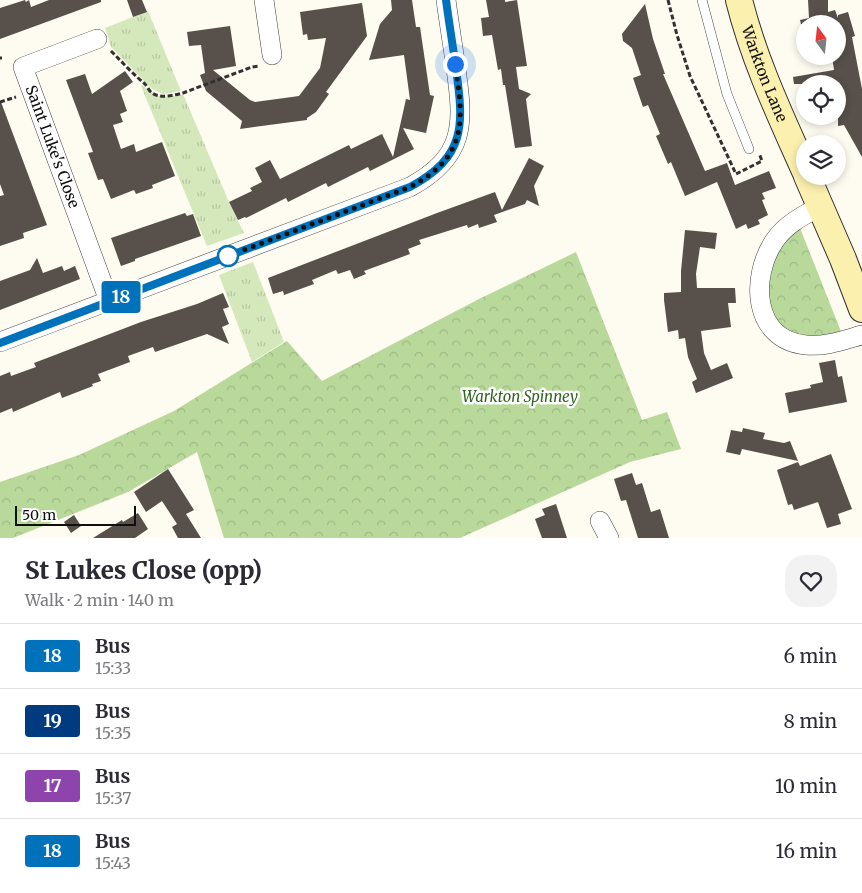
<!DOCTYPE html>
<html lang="en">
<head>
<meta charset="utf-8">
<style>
  body { margin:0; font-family:Merriweather,serif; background:#f2f2f3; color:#2b2b33; height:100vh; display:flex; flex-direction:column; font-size:19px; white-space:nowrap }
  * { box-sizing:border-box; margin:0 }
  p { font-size:16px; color:#7c7c81 }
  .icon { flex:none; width:28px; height:28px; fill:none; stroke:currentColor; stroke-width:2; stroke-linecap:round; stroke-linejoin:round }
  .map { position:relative; height:538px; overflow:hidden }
  .details { display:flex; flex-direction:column; background:#fff; flex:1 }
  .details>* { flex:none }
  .badge { padding:0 10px; border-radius:4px; font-size:18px; line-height:32px }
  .needle { width:32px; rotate:345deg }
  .buttons { position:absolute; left:796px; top:15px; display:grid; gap:10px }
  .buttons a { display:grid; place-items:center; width:50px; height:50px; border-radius:50%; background:#fff; box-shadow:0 2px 8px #0003; font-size:25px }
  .scale { position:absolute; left:15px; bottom:12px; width:121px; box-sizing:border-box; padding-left:5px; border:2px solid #0f0f0f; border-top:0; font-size:14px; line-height:18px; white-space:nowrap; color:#0f0f0f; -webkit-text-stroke:4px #fff; paint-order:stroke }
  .you { position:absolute; width:25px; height:25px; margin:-12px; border:4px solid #fff; border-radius:50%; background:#1a73e8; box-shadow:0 0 0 8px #1a73e833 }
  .map>.badge { position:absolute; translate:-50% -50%; box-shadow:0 0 0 2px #fff }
  .round { display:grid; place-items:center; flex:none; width:52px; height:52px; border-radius:20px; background:#f2f2f3 }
  .summary { display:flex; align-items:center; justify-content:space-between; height:85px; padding:0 25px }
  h1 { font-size:24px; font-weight:800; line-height:38px }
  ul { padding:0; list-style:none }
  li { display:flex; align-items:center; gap:15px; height:65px; padding:0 25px; border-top:1px solid #e1e1e2 }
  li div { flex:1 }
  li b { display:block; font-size:19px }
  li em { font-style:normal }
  li .badge { min-width:55px; font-weight:700; text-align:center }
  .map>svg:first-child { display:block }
</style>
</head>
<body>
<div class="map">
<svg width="862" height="538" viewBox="0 0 862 538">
  <defs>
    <pattern id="grass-tufts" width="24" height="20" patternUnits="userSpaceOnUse" patternTransform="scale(1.25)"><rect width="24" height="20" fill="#d5e8bb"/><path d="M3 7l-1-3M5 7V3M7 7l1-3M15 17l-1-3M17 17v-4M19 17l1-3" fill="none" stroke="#b6c6a0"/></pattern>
    <pattern id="forest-crowns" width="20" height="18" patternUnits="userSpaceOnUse" patternTransform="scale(1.25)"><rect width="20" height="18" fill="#b9d99b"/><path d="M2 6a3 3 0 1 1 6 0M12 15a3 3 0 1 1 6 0" fill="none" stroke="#9eb984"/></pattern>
  </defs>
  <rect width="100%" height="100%" fill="#fefbf1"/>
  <!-- grass -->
  <path fill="url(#grass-tufts)" d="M148,11L181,91L163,94L152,89L111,47L105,28Z
    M143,85C155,98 166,99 183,94L229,202L244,233L207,246L141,86Z
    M253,262L284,342L252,362L219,275Z"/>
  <!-- forest -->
  <path fill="url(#forest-crowns)" d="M798,223L842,334L811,338L785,331L769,311L768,271L776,249Z
    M576,252L642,420L667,412L681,449L630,462L460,538H224L197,452L128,492L13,538H0V482L79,455L174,411L287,341L322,381L479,299Z"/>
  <!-- building -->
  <path fill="#57504b" d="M25,0L26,2L29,0L31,7L49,0H101V2L0,39V8Z
    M127,0H142L147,12L133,17Z
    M391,0H412L416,27H420L430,95L434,96L426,133L403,128L414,149L370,171L368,167L328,187L326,183L288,202L286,198L246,218L245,217L238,220L229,202L252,191L250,188L262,182L255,168L270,160L280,179L349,145L351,149L382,134L393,157L406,99L410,100L404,55L369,60L380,24L392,10Z
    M486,0H505V2L517,0L527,66L516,67L519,89L531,94L526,99L532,146L515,148L505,85H503L501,69L498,70L492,35L483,36L481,18L489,17Z
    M808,0H828V12L835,10L838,18V15L848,12L855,36L852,37L862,89V157L844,125L838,126V84H794L793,77L834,70L832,56H838V24H801L800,20L809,18Z
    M362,3L367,36L326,92L329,94L316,112L307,118V120L240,129L242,121L206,91L200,75L205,73L201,45L189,46L187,32L230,26L236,66L213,70L250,100L255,102L299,96L320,68L326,38L308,40L307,34L303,35L300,12Z
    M645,4L653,39L665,74H663L705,171L727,163L735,185L769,171L776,188L762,193L765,199L762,200L768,215L758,220L760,224L748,229L746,224L736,229L717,182L685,196L671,162L668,164L656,136L660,134L648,105L643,107L633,78L641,75L632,48L623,41L622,34Z
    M125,71L133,82L120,91L127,111L120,114L123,122L113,125L121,149L134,144L136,152L162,142L175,176L152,185L153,188L136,194L134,190L111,199L103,179L98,180L88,153L93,152L66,80L85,74L92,94Z
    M0,102H1L47,225L23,233L24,238L0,246V196L4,195L0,184Z
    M529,158L544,166L534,186L539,206L527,200L525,204L494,215L497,222L479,228L478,224L468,228L467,225L419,240L421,244L408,249L410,254L364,271L366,274L354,279L350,270L338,274L336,270L312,280L314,284L284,295L283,291L273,294L268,278L437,213L495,192L502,210Z
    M185,213L187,216L193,214L201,236L135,259V261L121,266L111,238Z
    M685,230L717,233L715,249L700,247L696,274L697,288H735L736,303H728L731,327L701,331L704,353L711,370L727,363L733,378L696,393L692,382L697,379L688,357L685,338L679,339L678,330L668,332L664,300V293L681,292V271Z
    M37,258L43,273L62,266L64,271L75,266L80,279L0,310V281L30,270Z
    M223,293L229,307L223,309L229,324L222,327L229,344L207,334L155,352L153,347L128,356L130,362L98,374L101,381L92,384L93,386L62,398L60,392L13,412L12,408L0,413V376L10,372L11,376L36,367L34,363L141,322L197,304Z
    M835,360L838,377L842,376L847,402L789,413L785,393L811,388L810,385L823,382L819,363Z
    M743,428L765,433L763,439L784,443L790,441L798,461L742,449L740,455L726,452L731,430L742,432Z
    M831,454L852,509L838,514L841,524L827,528L818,502L794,510L792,504L788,505L777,470L798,462L800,466Z
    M168,469L194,510L186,514L201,538H178L172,527L177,524L162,501L146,512L134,492Z
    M632,473L636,485L642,483L651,512L660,509L669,538H638L626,500L621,501L614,479Z
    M556,504L567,538H542L535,519L545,515L542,509Z
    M138,513L148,529L135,538H93L122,520L123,522Z
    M74,515L81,526L71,533L64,522Z"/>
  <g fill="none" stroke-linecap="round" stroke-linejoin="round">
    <!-- lane casing -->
    <g stroke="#424242" stroke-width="10">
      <path id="lane" d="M702,0L727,94L749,149"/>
    </g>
    <!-- street casing -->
    <g stroke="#424242" stroke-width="20">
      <g id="street">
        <path d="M264,0L272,55"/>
        <path id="s1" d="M97,39L23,67L109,301"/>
        <path d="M821,206C804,215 786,224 775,240C750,276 752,340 806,345C825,347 844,340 862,335"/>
        <path d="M0,342L410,187C465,157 464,125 456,69C453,46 449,23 446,0"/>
        <path d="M600,521L609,538"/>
      </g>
    </g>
    <!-- secondary casing -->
    <g stroke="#313131" stroke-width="28">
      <g id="secondary">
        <path id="s2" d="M739,0C754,60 780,115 805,171"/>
        <path d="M807,176L843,259L862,309"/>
      </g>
    </g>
    <!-- path -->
    <path stroke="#313131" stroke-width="3" stroke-dasharray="5 2.5" stroke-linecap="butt" d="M668,0L677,35L690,76L736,174L762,161L759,153
      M111,51C122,62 133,74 145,84C147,86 149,91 152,93C161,99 174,95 183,93L252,67L260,66
      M0,58H2
      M0,102L16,97"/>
    <!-- lane -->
    <use href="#lane" stroke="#fff" stroke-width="9"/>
    <!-- street -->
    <use href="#street" stroke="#fff" stroke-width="19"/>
    <!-- secondary -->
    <use href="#secondary" stroke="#fcf0af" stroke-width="26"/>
  </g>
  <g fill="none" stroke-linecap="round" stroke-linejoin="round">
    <!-- line casing -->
    <g stroke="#fff" stroke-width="11">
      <path id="line" d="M0,343L410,187C466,157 464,125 456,69C453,46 449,23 446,0"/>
    </g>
    <!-- line -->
    <use href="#line" stroke="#0072bc" stroke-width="8"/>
    <!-- walk -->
    <path stroke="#0f0f0f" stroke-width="5" stroke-dasharray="0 9" d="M228,256L410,187C468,156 464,121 455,64"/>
  </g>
  <!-- markers -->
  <circle fill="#fff" stroke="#0072bc" stroke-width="2.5" cx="228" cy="256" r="10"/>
  <g text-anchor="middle" stroke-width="5" stroke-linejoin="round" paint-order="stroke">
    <!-- street labels -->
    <g font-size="15" fill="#0f0f0f" stroke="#fff">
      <text dy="5" stroke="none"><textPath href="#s2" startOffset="78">Warkton Lane</textPath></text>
      <text dy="5" stroke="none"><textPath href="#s1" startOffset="164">Saint Luke's Close</textPath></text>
    </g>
    <!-- park labels -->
    <g font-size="15" font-style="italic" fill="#326521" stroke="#fff">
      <text x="520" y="402">Warkton Spinney</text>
    </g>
  </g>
</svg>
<div class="buttons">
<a><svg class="needle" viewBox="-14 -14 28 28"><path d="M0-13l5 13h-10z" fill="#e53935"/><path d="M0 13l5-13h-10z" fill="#7c7c81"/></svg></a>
<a><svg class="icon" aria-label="locate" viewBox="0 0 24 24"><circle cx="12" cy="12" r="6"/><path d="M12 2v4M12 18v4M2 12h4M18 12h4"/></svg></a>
<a><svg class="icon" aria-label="layers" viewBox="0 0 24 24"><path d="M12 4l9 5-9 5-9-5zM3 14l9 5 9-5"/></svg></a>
</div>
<div class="scale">50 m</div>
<div class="you" style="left:455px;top:64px"></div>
<b class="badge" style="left:121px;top:297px;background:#0072bc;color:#fff">18</b>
</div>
<section class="details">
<div class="summary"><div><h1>St Lukes Close (opp)</h1><p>Walk · 2 min · 140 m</p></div><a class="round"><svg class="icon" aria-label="heart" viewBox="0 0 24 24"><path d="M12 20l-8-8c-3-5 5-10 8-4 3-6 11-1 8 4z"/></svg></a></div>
<ul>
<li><span class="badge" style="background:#0072bc;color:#fff">18</span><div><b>Bus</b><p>15:33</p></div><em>6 min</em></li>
<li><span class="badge" style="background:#003b80;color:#fff">19</span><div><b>Bus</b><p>15:35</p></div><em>8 min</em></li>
<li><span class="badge" style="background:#8e44ad;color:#fff">17</span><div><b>Bus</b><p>15:37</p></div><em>10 min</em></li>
<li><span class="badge" style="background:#0072bc;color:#fff">18</span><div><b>Bus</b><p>15:43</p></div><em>16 min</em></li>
</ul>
</section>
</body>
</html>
